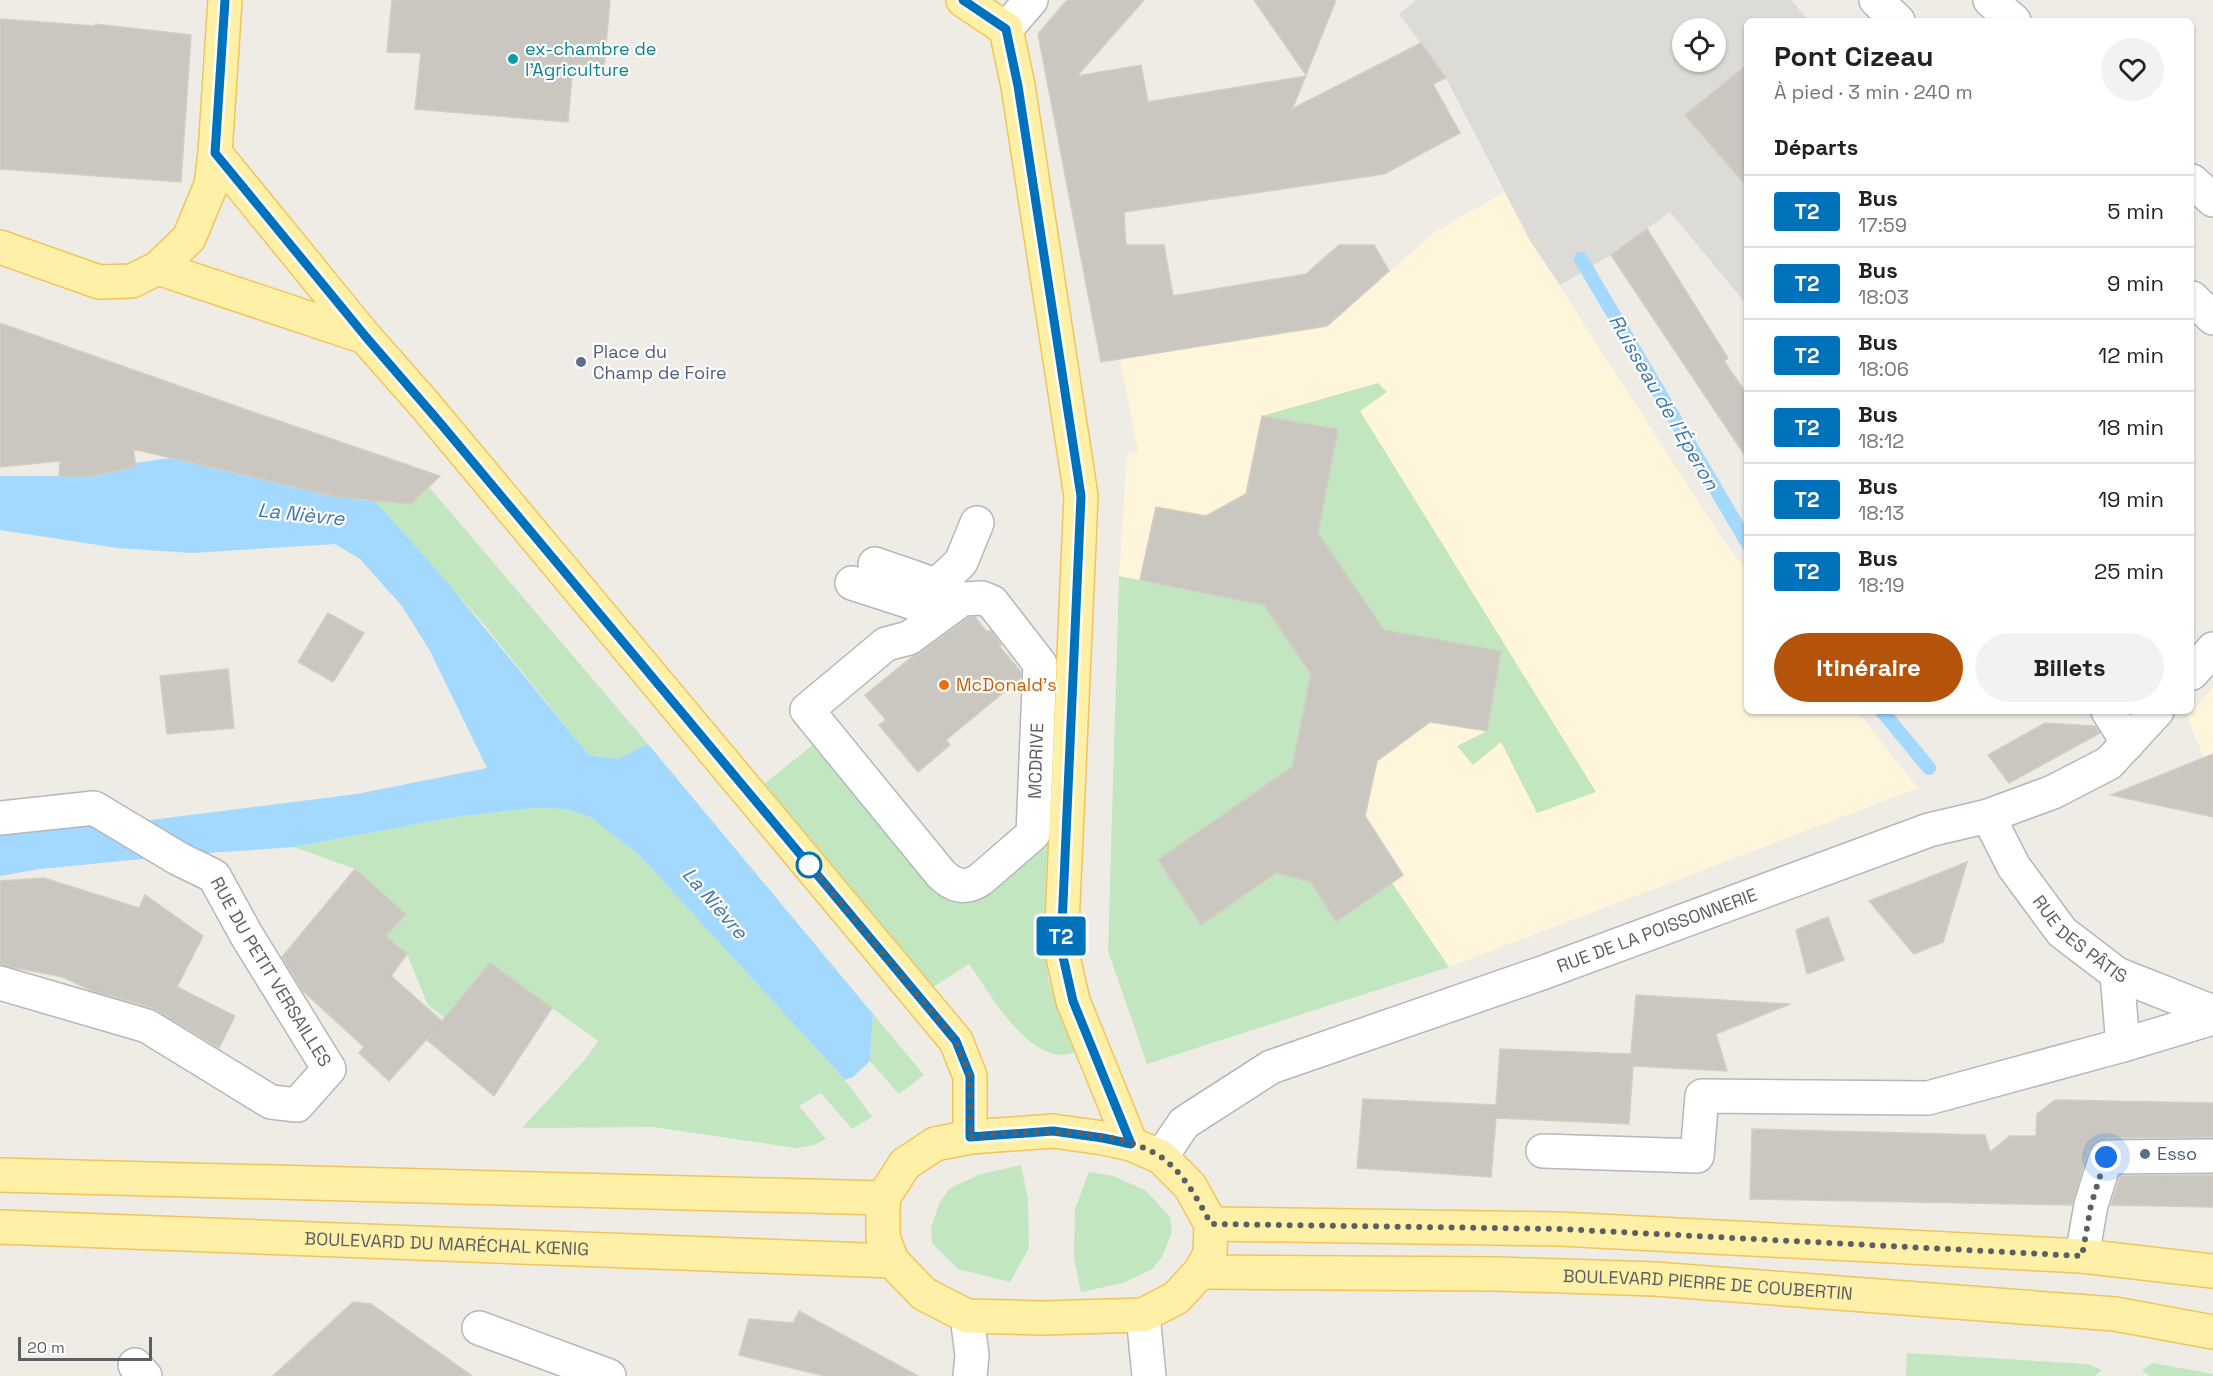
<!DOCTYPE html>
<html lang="fr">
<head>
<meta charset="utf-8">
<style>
  body { margin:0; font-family:"Space Grotesk",sans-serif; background:#f2f2f2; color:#222; height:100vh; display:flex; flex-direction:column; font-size:22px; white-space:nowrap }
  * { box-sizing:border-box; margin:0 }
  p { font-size:20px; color:#767676 }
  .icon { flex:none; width:33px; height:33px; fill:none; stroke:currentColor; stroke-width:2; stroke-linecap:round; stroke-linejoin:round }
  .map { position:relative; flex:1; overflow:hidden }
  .sheet { position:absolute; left:1744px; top:18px; width:450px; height:696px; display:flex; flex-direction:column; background:#fff; border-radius:9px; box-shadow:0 2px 4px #0004 }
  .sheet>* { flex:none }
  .badge { padding:0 12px; border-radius:4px; font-size:21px; line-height:39px }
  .buttons { position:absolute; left:1672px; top:18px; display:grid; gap:12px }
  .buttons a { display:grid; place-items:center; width:54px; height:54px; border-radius:50%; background:#fff; box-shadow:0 2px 4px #0004; font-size:30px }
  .scale { position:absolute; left:18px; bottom:15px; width:134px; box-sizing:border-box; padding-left:6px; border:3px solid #5c6064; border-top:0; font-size:16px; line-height:21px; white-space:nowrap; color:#5c6064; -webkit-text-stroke:4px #fff; paint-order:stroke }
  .you { position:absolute; width:30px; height:30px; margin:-15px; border:4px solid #fff; border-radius:50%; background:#1a73e8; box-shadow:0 0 0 9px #1a73e833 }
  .map>.badge { position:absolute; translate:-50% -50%; box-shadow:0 0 0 3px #fff }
  h2 { padding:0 30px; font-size:22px; line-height:54px }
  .round { display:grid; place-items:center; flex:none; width:63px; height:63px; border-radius:32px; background:#f2f2f2 }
  .headline { display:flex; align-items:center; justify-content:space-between; height:102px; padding:0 30px }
  h1 { font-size:28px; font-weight:700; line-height:45px }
  .cta { display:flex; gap:12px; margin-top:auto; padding:12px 30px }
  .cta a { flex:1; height:69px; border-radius:36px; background:#b45309; color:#fff; font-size:24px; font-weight:700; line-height:69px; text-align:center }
  .cta a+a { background:#f2f2f2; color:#222 }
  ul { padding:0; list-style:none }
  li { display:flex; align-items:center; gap:18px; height:72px; padding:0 30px; border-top:2px solid #e0e0e0 }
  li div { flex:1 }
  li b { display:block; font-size:22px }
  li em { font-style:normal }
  li .badge { min-width:66px; font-weight:700; text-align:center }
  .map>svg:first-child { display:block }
</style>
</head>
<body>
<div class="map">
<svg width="2213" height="1376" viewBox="0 0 2213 1376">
  <rect width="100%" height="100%" fill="#eeece4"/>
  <!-- commercial -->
  <path fill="#fef5da" d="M1504,192L1531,242L1723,540L1747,571L1748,711H1857L1918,788L1449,967L1147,1064L1108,951L1119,576L1127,454L1138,451L1120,359L1327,326L1435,232Z
    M2213,687V760L2204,758L2187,717Z"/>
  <!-- industrial -->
  <path fill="#dddbd6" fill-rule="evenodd" d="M1416,0H1791L1809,21H1748L1747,305L1670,212L1611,255L1560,285L1531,242L1446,78L1399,14ZM1683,28H1716V62H1683Z"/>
  <!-- green -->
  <path fill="#c1e6c0" d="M1378,383L1387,392L1360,411L1596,792L1537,813L1501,742L1473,765L1457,746L1487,731L1501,651L1384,631L1318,533L1338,429L1262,416Z
    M429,487L648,744L618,759L589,755L482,622L374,500L411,504Z
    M1119,576L1264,605L1311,674L1292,767L1158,860L1201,925L1276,873L1311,882L1336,922L1392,883L1449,967L1147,1064L1108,951Z
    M819,740L984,892L1051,838L1048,978L1076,1052C1031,1070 991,994 969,964L930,989L759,788Z
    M535,808L567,809L590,817L639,855L845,1080L872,1117L852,1129L821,1093L799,1106L826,1139L814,1145L796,1148L653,1127L522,1128L583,1062L598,1041L490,963L463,1031L428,1005L407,954L386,936L406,913L355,869L294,847L455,817Z
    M873,1014L924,1075L899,1094L870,1061Z
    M1021,1165L1028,1199L1029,1248L1010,1282L958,1269L932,1243L931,1227L940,1202L949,1189L978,1175Z
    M1089,1172L1113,1176L1145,1190L1170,1217L1172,1232L1162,1257L1152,1269L1123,1283L1081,1292L1074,1258L1075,1209Z
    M1907,1353L2087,1364L2102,1370L2095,1376H1906Z
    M2153,1363L2213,1374V1376H2149L2142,1370Z"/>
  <!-- water -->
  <path fill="#a3d8ff" d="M170,458L329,495L374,500L442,576L589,755L618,759L648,744L873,1014L870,1061L853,1077L845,1080L639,855L590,817L567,809L535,808L455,817L294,847L193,854L40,869L0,876V836L25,832L135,822L357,794L487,768L430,651L402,606L360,559L335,544L192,553L118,548L0,530V476H93L135,463Z"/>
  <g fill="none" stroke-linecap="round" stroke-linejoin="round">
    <!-- stream -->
    <path stroke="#a3d8ff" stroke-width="14" d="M1581,259L1748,544
      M1882,711L1929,768"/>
  </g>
  <!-- building -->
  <path fill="#cac7c1" stroke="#d3cec2" stroke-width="1.5" d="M392,0H610L604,67L573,65L568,122L415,109L421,53L387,52Z
    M1067,0H1144L1077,76L1141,65L1148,102L1306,76L1292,109L1421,43L1446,78L1433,84L1460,133L1384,174L1124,212L1126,245H1164L1173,296L1306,274L1339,245H1374L1389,271L1327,326L1101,362L1038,34Z
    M1254,0H1336L1306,75Z
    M0,19L95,26V24L191,35L181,182L0,169Z
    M1748,64V188L1685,115Z
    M1647,229L1728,358L1724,361L1748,396V460L1611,255Z
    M0,323L256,413L440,476L411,504L338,497L133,449L136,467L93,476H59L60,461L0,467Z
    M1262,416L1338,429L1318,533L1384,630L1501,651L1487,731L1430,722L1377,761L1365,816L1403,875L1336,922L1311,882L1276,873L1201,925L1158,860L1292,767L1311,674L1264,605L1140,580L1156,507L1206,516L1246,494Z
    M328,613L364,633L333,682L298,662Z
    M969,617H975L986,631H991L1001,645L1000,647L1021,672V678L946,740L950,745L918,772L879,725L886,720L865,695L912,657L920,653Z
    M228,669L234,728L167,734L160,676Z
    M2045,723L2095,726L2100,733L2009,783L1988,755Z
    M2213,754V817L2111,795Z
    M1967,862L1943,942L1914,954L1869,901Z
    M355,869L406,914L386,936L407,954L391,976L442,1021L490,963L552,1008L494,1096L427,1040L434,1031L389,1081L359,1053L364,1047L303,991L282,957Z
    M44,878L139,908L145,895L203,936L177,987L235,1016L219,1048L153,1008L90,990L63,977L0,965V881Z
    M1828,917L1844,960L1807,974L1796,930Z
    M1636,995L1790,1004L1716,1034L1727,1071L1633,1066L1629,1124L1496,1118L1491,1177L1357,1168L1363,1099L1496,1105L1500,1049L1631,1054Z
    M2055,1100L2213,1103V1137L2106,1138L2095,1142L2088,1151L2072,1205L1750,1199L1752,1129L1985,1135L1990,1152L2010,1136H2036L2037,1114Z
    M2213,1175V1207L2111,1205L2120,1176Z
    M353,1302L371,1304L472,1376H273Z
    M799,1311L841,1334L918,1376H824L739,1355L749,1319L793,1323Z"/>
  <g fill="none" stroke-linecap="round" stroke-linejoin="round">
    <!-- minor casing -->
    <g stroke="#b4b7bb" stroke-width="36">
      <g id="minor">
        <path d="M1876,0L1898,21"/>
        <path d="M1990,0L2014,21"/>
        <path d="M1006,29L1031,0"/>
        <path d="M2192,181L2213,200"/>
        <path d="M2192,298L2213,318"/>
        <path d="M875,564L936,585"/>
        <path d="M852,583L917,604L961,562L977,523"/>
        <path d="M982,598L992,602L1040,664L1033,834L981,879C966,890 953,886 941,874L807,710L886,644L909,638L962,599Z"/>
        <path d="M2192,673L2213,649"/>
        <path d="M2108,711L2128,743"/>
        <path id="s1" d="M1988,816L2014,867L2062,932L2117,974L2213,1012"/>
        <path id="s2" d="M0,818L94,808L179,859L214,876L247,936L329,1069L297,1105L271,1102L147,1026L0,983"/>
        <path d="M2117,974L2123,1045L2213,1018"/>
        <path d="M1543,1151L1697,1156L1702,1096L1928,1098L2123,1045"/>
        <path id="s3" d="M1161,1157L1184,1123L1271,1067L1542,973L1929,830L1988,816L2053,792L2109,763L2157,711"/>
        <path d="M2082,1256L2091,1205L2106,1157L2213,1156"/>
        <path d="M1143,1315L1149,1376"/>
        <path d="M967,1316L972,1355L970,1376"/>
        <path d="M479,1328L609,1376"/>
        <path d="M135,1365L145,1376"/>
      </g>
    </g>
    <!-- major casing -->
    <g stroke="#f1c55a" stroke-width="36">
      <g id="major">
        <path d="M963,0L1006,29L1018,86L1081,496L1061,948L1073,1001L1131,1144"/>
        <path d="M215,153L365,337L426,406L956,1041L970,1076V1137"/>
        <path d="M0,247L99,282L132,281L158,268L189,238L211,185L215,153L225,0"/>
        <path d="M158,268L365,337"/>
        <path d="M1053,1131L1103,1138L1131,1144L1161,1157L1190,1186L1211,1224L1210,1254L1200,1272L1176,1298L1143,1315L1042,1318L967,1316L924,1294L892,1261L883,1237V1198L905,1164L935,1144L970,1137Z"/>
        <path d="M0,1175L883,1198"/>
        <path d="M1211,1224L1560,1229L2082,1256L2213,1271"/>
        <path id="s4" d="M0,1227L892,1261"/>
        <path id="s5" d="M1200,1272L1497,1274L1655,1279L2115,1314L2213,1332"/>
      </g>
    </g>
    <!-- minor -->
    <use href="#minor" stroke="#fff" stroke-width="33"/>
    <!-- major -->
    <use href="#major" stroke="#fff0a8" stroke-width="33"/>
  </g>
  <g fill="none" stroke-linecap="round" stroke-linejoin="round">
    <!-- line casing -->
    <g stroke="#fff" stroke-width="14">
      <path id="line" d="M225,0L215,153L366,337L441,424L956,1041L970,1076V1137L1053,1131L1103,1138L1131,1144L1073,1001L1061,948L1081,496L1018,86L1006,29L963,0"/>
    </g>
    <!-- line -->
    <use href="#line" stroke="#0072bc" stroke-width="9"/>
    <!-- walk -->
    <path stroke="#5c6064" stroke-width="6" stroke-dasharray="0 10.8" d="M809,865L804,859L956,1041L970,1076V1137C1024,1131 1113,1125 1161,1157C1184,1173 1198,1200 1211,1224L1560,1229L2082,1256L2091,1205L2106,1157"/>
  </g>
  <!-- markers -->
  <circle fill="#0f9aa8" stroke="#fff" stroke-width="2" cx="513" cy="59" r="6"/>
  <g fill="#5c6f8a" stroke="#fff" stroke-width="2">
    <circle cx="581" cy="362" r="6"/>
    <circle cx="2145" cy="1154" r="6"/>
  </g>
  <circle fill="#e8710a" stroke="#fff" stroke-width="2" cx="944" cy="685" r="6"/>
  <circle fill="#fff" stroke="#0072bc" stroke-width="3" cx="809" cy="865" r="12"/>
  <g text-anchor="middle" stroke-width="4.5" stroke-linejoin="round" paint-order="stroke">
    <!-- culture labels -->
    <g font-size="18" fill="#0d838f" stroke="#fff" text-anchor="start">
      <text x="525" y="55">ex-chambre de<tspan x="525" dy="21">l'Agriculture</tspan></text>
    </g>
    <!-- service labels -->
    <g font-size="18" fill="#4e5e75" stroke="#fff" text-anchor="start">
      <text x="593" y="358">Place du<tspan x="593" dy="21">Champ de Foire</tspan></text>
      <text x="2157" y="1160">Esso</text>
    </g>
    <!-- food labels -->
    <g font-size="18" fill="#c56008" stroke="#fff" text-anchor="start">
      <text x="956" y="691">McDonald's</text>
    </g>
    <!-- street labels -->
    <g font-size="18" fill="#5c6064" stroke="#fff">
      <text transform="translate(1036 761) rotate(-88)" y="6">MCDRIVE</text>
      <text dy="6" stroke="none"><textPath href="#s3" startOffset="554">RUE DE LA POISSONNERIE</textPath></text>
      <text dy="6" stroke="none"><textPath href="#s1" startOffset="156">RUE DES PÂTIS</textPath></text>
      <text dy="6" stroke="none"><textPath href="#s2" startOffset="344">RUE DU PETIT VERSAILLES</textPath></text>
      <text dy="6" stroke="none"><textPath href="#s4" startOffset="447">BOULEVARD DU MARÉCHAL KŒNIG</textPath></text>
      <text dy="6" stroke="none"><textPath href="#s5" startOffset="508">BOULEVARD PIERRE DE COUBERTIN</textPath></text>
    </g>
    <!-- water labels -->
    <g font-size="20" font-style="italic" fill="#4078b1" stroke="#fff">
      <text transform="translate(1664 402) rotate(60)" y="7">Ruisseau de l'Éperon</text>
      <text transform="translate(301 514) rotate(6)" y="7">La Nièvre</text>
      <text transform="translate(715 903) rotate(49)" y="7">La Nièvre</text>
    </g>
  </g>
</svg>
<div class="buttons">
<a><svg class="icon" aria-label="locate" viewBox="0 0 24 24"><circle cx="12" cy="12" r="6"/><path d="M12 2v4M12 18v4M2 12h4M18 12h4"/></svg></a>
</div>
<div class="scale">20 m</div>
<div class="you" style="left:2106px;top:1157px"></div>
<b class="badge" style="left:1061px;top:936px;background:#0072bc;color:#fff">T2</b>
<section class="sheet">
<div class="headline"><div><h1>Pont Cizeau</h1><p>À pied · 3 min · 240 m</p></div><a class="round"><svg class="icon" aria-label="heart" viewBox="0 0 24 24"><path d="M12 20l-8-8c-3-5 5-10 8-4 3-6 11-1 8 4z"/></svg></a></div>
<h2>Départs</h2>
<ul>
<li><span class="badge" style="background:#0072bc;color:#fff">T2</span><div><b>Bus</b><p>17:59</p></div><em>5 min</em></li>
<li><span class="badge" style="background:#0072bc;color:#fff">T2</span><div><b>Bus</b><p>18:03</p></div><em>9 min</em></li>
<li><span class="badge" style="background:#0072bc;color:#fff">T2</span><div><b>Bus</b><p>18:06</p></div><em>12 min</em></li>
<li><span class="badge" style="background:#0072bc;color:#fff">T2</span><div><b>Bus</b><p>18:12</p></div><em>18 min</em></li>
<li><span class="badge" style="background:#0072bc;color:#fff">T2</span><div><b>Bus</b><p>18:13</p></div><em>19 min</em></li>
<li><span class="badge" style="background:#0072bc;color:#fff">T2</span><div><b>Bus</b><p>18:19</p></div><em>25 min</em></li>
</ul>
<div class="cta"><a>Itinéraire</a><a>Billets</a></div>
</section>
</div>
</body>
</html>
